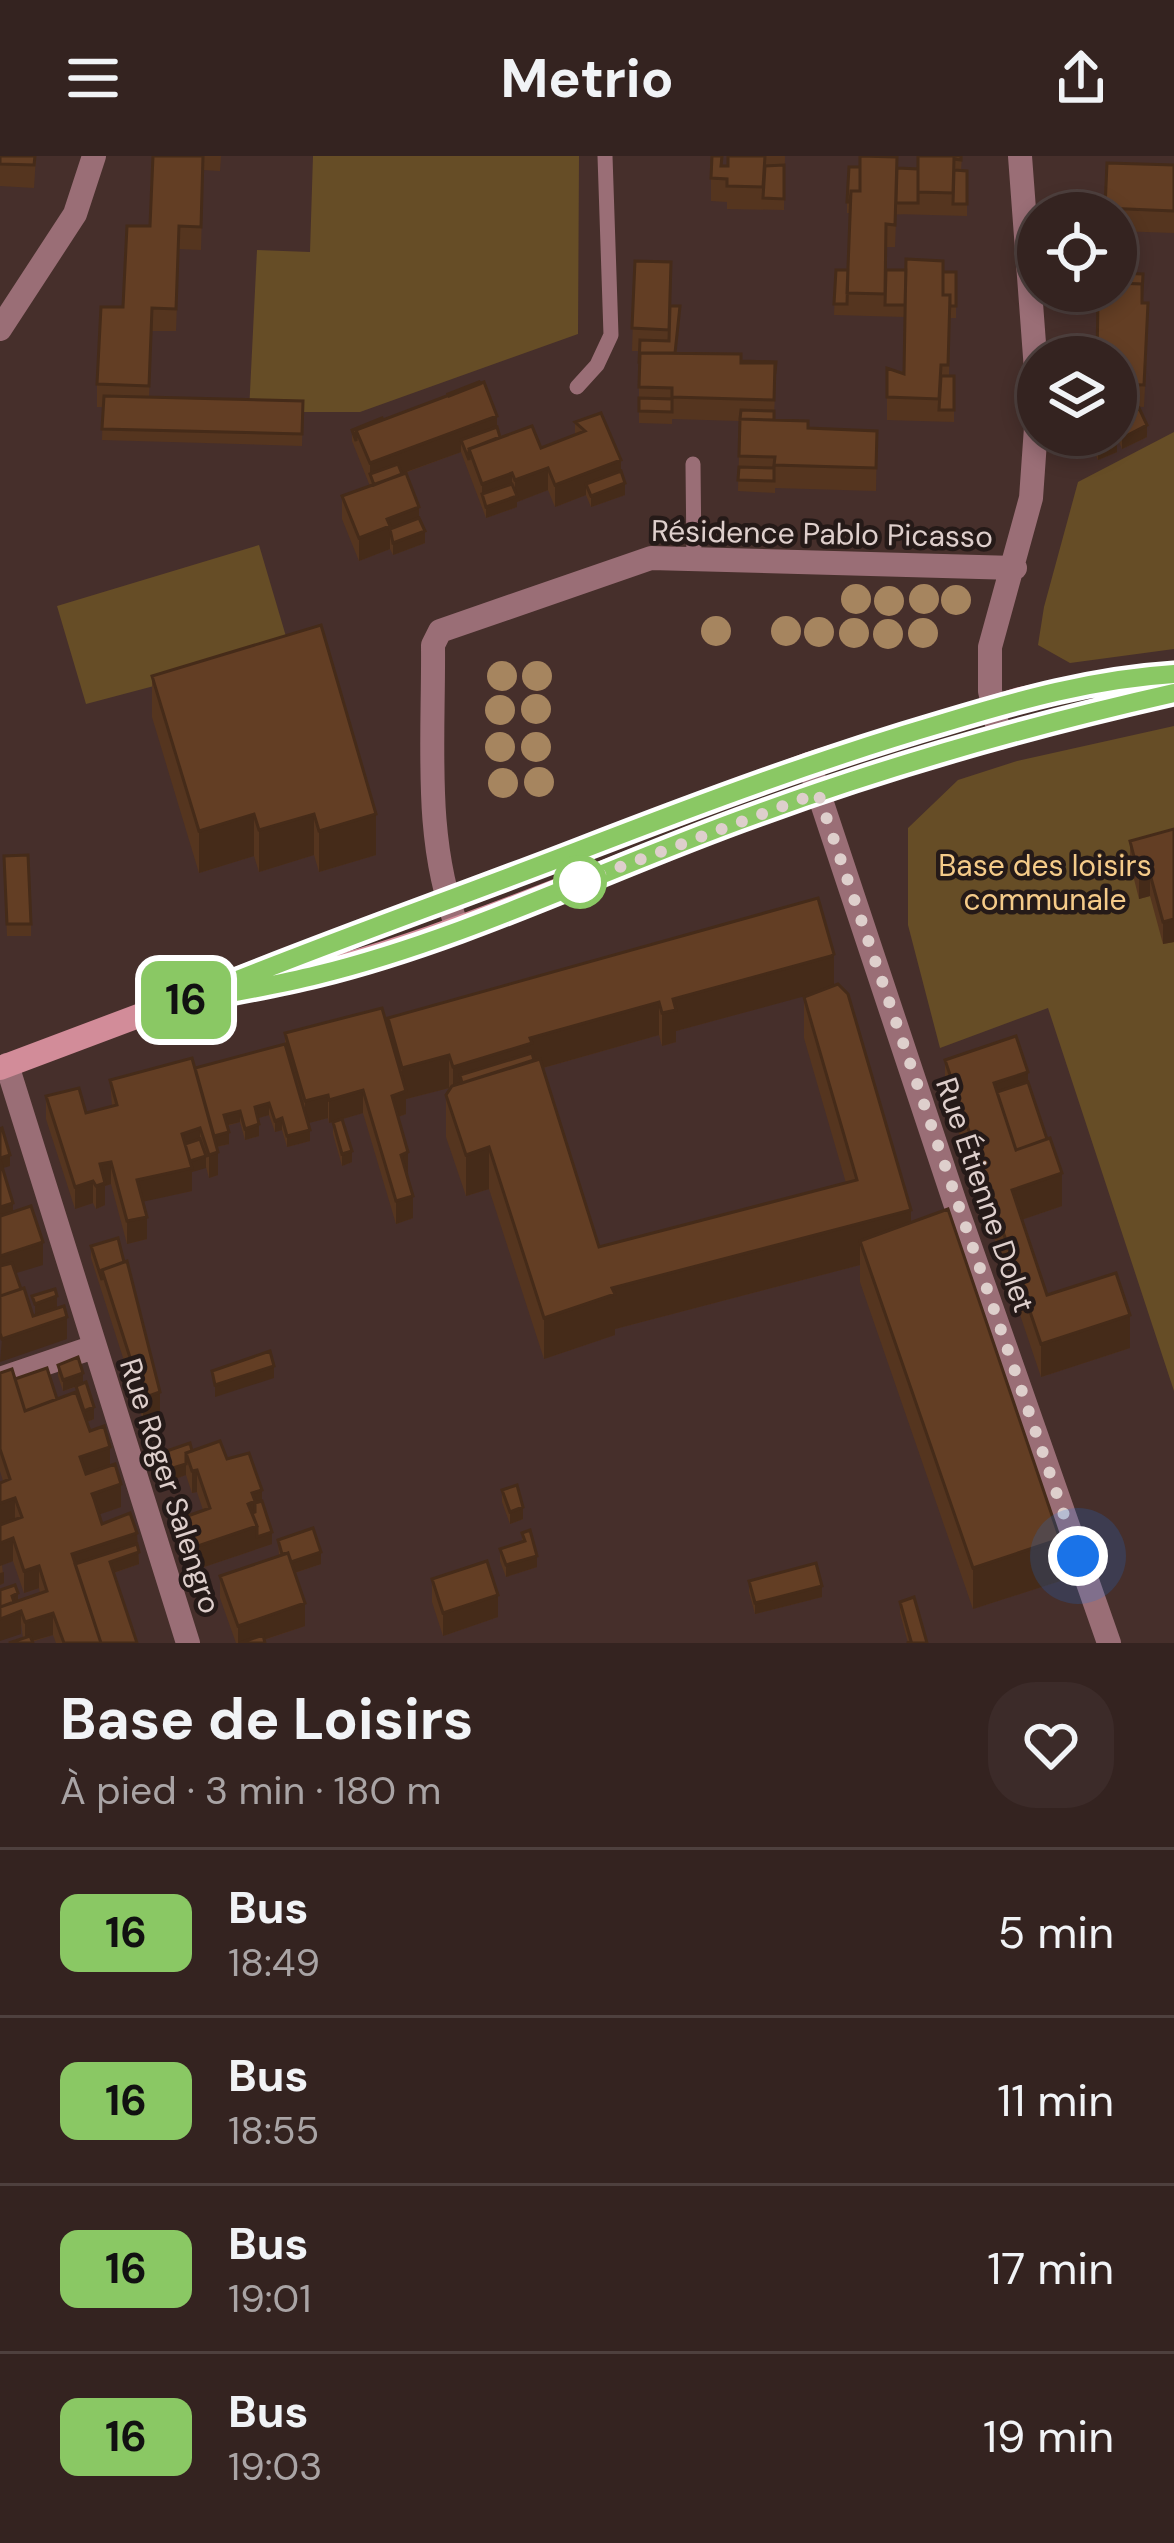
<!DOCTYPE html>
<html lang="fr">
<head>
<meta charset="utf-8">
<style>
  body { margin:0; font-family:"DM Sans",sans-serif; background:#3c2b29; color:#f1f3f6; height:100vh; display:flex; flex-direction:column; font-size:45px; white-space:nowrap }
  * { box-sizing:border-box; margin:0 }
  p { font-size:39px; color:#a9a4a5 }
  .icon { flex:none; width:66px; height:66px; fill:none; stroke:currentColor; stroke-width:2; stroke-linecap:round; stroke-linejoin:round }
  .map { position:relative; height:1487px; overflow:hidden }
  .details { display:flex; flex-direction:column; background:#342320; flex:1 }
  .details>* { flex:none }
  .badge { padding:0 24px; border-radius:18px; font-size:42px; line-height:78px }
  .buttons { position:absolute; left:1017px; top:36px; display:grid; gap:24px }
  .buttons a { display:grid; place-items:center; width:120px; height:120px; border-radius:50%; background:#342320; box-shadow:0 6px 18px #0003,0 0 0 3px #4e403e; font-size:60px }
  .you { position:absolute; width:60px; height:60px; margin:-30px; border:9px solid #fff; border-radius:50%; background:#1a73e8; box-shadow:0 0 0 18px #1a73e833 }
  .map>.badge { position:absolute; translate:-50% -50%; box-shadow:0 0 0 6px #fff }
  .round { display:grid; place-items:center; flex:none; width:126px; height:126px; border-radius:48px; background:#3c2b29 }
  .headline { display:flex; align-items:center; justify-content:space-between; height:204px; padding:0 60px }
  h1 { font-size:57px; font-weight:700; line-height:90px }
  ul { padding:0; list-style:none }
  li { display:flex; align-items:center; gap:36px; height:168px; padding:0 60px; border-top:3px solid #4e403e }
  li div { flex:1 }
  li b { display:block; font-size:45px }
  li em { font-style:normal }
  li .badge { min-width:132px; font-weight:700; text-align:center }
  header { display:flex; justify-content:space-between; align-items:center; height:156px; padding:0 60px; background:#342320; font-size:54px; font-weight:700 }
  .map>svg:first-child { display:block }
</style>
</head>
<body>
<header><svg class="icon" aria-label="menu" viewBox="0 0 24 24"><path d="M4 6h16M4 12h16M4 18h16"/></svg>Metrio<svg class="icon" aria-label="share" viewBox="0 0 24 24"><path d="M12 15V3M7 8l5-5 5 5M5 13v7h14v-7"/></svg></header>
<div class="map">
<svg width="1174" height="1487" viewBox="0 0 1174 1487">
  <rect width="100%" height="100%" fill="#462f2b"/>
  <!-- green -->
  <path fill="#664d26" d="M313,0H579L578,178L360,256H249L257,94L310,96Z
    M1174,276V493L1070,507L1038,489L1044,451L1078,326Z
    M259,389L290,494L86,548L57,450Z
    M1174,570V1235L1048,852L940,892L908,769V672L958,624L1017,605Z"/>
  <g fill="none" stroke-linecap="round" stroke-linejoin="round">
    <!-- service -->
    <path stroke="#9a6e76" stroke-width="15" d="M577,231L597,209L611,179L605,0
      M693,308L694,403"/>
    <!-- minor -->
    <path stroke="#9a6e76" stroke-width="24" d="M1020,0L1038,241
      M0,173L75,58L94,0
      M1000,582L990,535V491L1031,342L1038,243
      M809,608L958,1056L1109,1487
      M458,773C423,685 434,584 433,489L440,475L651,402L1015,412
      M7,909L188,1487
      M0,1223L94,1191"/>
    <!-- secondary -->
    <path stroke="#d28c99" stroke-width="24" d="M238,835C404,802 555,734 712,674C861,617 1018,572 1174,537
      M0,912L809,608L1020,543L1122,523L1174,518"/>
  </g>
  <!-- trees -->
  <g fill="#a6855f">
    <circle cx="856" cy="443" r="15"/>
    <circle cx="924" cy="443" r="15"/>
    <circle cx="956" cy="444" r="15"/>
    <circle cx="889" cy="445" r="15"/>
    <circle cx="716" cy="475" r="15"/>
    <circle cx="786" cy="475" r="15"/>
    <circle cx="819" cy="476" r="15"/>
    <circle cx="854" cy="477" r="15"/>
    <circle cx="923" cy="477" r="15"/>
    <circle cx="888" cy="478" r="15"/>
    <circle cx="502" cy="520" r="15"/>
    <circle cx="537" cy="520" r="15"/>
    <circle cx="536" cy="553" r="15"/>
    <circle cx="500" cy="554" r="15"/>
    <circle cx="500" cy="591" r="15"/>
    <circle cx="536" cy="591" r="15"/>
    <circle cx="539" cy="626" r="15"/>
    <circle cx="503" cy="627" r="15"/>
  </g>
  <!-- wall -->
  <path fill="#55351f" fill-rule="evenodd" d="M0,0H36L34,32L0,30Z
    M153,0H221L220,15L203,14L201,94L179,93L176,175H152L149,241L303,245L302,290L102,284L103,251H97V228L150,70Z
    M728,0H785L784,54L727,53V46L711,45V22L722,10H728Z
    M962,0L961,15H967V60L896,58L897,39L895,91H886V129L943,127L956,116V162H950L949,220H954V266L887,264V212L904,216L905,161L834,159L836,114H848L850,57H847V46L897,14L918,13Z
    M1107,7L1174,9V77L1116,75V57H1105Z
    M635,105L680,162L676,197L741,207L776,206L774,264L808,272L877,275L876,335L775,332V337L738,335L740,265L672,263V268L639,267V195H632Z
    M1109,145L1142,147L1148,170L1144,251L1116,250V201Z
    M1116,262L1147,281L1122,293L1116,279Z
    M383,264L497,271L500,281L541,292L575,279V266L621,315L625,339L591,351L586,339L555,351L548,334L517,346V351L486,362L461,296L402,318L419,362L425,387L393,399L390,393L359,405L342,363V340L370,330L352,285V274Z
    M1090,279H1115L1117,296L1098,304L1090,287Z
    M152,520L376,699L319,716L314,699L259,716L254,700L199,717L152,561Z
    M1174,673V786L1163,788L1150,740L1139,743L1130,707V685Z
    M4,700L31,768V780H7Z
    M834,829L911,1066L1060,1425L973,1453L860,1126V1109L615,1173V1179L544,1203L489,1033L466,1040L446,981V939L449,932L406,943V958L398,961L413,1062L396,1068L363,957L329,967L328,962L308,967L310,985L287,991L282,974L275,976L269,959L258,962L259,980L245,984L240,966L227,970L229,988L217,991L218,1019L209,1022L206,1011L192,1016V1035L143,1045L147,1083L127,1088L111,1028L105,1030V1049L96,1053L93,1047L75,1053L46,963V940L86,957L112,950L110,924L195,912L285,888V877L388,873V862ZM808,839L804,841V882L846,1027L599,1091L543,912L659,879L662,890L676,886V875Z
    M945,904L1028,926L1062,1050L1021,1064L1047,1139L1130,1192L1041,1221L945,936Z
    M333,966L352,1006L342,1010L333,978Z
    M91,1090L160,1259L143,1264L91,1102Z
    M58,1209L83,1227L94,1263L87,1266L110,1309L121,1351L99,1358L102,1368L137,1388L139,1408L114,1417L137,1487H56L53,1479L32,1486L23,1482L18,1445L40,1437L39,1432L24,1437L13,1405L2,1409L4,1427L0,1429V1347L3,1325L0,1315V1217L57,1243L76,1238V1231L63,1235L58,1220Z
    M192,1295L227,1303L262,1345L272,1388L192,1415L182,1384V1362L203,1354L197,1336L192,1337L186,1319L163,1327L158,1310V1298Z
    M502,1334L523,1363L510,1368L502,1346Z
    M522,1377L537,1411L506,1421L500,1405V1393L522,1386Z
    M278,1384L321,1408L295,1417L305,1470L264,1484V1487H236L220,1442V1420L279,1400Z
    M432,1423L498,1461L443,1480L432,1446Z
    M749,1425L822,1441L755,1458L749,1436Z
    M900,1446L927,1487H908L900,1457Z"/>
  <!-- shaded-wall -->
  <path fill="#452b19" d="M497,260V283L461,284V296L373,328L370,318V330V307Z
    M1147,269V281L1122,293V282Z
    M1117,284V296L1098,304V293Z
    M621,304V326L586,328V339L555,351V329Z
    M548,312V334L517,346V351L486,362V351L515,340V324Z
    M512,317V339L482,338V328Z
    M625,327V339L591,351V340Z
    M419,351V373L390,381V393L359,405V382L387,363Z
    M425,375V387L393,399V387Z
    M254,658V700L199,717V675Z
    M314,658V699L259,716V674Z
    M376,658V699L319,716V675Z
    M1150,718V740L1139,743V720Z
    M1174,763V786L1163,788V766Z
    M834,798V830L831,833L676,875V886L662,890V857L673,843Z
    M659,846V879L532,915L460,919V941L453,943V911L530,882Z
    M449,899V932L406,943V958L392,963V940L402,937V912Z
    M1028,916V949L1001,958L994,927Z
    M363,934V957L329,967V944Z
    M328,939V962L305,968V945Z
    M269,947V959L255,963V951Z
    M240,955V966L224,970V959Z
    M282,962V974L275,976V965Z
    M259,968V980L245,984V973Z
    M200,972V995L182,989V978Z
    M310,974V985L287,991V980Z
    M229,976V988L211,992V980Z
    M489,991V1033L466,1040V999Z
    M352,995V1006L342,1010V998Z
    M218,996V1019L209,1022V999Z
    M408,996V1019L401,1021V999Z
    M10,999V1010L0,1013V1002Z
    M206,1000V1012L192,1016V1035L137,1047V1024Z
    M111,1006V1028L105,1030V1049L96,1053V1030L100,1008Z
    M1062,1017V1050L1012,1067V1034Z
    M93,1025V1047L75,1053V1031Z
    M413,1040V1062L396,1068V1045Z
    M13,1047V1069L0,1074V1051Z
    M911,1054V1095L860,1085V1109L615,1173V1179L544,1203V1162L612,1132Z
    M147,1061V1083L127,1088V1065Z
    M43,1086V1109L0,1122V1100Z
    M57,1140V1151L35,1160V1148Z
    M1130,1159V1192L1041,1221V1188Z
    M67,1161V1183L0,1206L2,1183Z
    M274,1210V1222L215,1241V1229Z
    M83,1217V1228L63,1235V1224Z
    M160,1236V1259L143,1264V1242Z
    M94,1251V1263L84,1267V1255Z
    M110,1291V1313L80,1324V1301Z
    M186,1308V1319L163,1327V1315Z
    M197,1314V1336L192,1337V1315Z
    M121,1328V1351L92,1361V1338Z
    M262,1334V1357L255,1368L248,1348L252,1337Z
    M15,1342V1365L0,1370V1347Z
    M523,1351V1363L510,1368V1356Z
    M257,1370L272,1376V1388L192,1415V1392Z
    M137,1377L139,1408L110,1418L76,1420L72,1398Z
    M13,1382V1405L0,1410V1387Z
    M1060,1383V1425L973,1453V1412Z
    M321,1396V1408L285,1420V1408Z
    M537,1400V1411L506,1421V1409Z
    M39,1410V1432L24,1437V1415Z
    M4,1416V1427L0,1429V1417Z
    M822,1430V1441L755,1458V1447Z
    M18,1437V1448L21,1455V1478L0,1485V1454L12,1440Z
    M498,1439V1461L443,1480V1457Z
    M305,1447V1470L254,1487H238V1470Z
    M53,1457V1479L25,1487V1466Z"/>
  <!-- building -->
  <path fill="#633e24" stroke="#452b19" stroke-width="3" d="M0,0H35L34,9L0,8Z
    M153,0H203L201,71L179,70L176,153L152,152L149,230L97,228L101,151H123L127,70H150Z
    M712,0H722L721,10H728V0H765L763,31L727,30V23L711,22Z
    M860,0L897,1L895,69L886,68L885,138L847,137L851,35H860Z
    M918,0H961V4L954,3L953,37L918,36Z
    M1107,7L1174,9V55L1105,52Z
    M784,9V43L763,42L765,10Z
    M849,11H860V35H851L850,46H847Z
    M897,12L918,13V47H896Z
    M954,14L967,15V48H953Z
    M906,103L943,105V139H950L948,209H941L939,243L887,241V212L904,218Z
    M635,105L671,106L669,174L632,172Z
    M836,114H848L847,148H834Z
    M886,114H906L905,149H885Z
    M943,116H956V150H950V139H943Z
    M1116,117L1143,118L1142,139V128L1116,127Z
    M1116,127L1142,128V147H1148L1144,229L1116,228V201H1097L1098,145H1109L1110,135H1116Z
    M670,150H680L675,197H640L639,208L640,184L669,185Z
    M640,197L741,198V207H775L774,244L672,241V232L639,231Z
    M742,205L776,206L775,218V207H742Z
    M941,220H954V254H939Z
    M479,226L480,228L449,240L448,238Z
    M484,226L497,260L370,307L356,274Z
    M104,240L303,245L302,278L102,273Z
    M639,242L672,243V256L639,255Z
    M1139,252L1147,269L1122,282L1116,262Z
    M741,254L774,255V264L740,263Z
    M601,257L621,304L555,329L548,312L515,324L512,317L482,328L469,293L532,270L541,292L585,275L575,266Z
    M382,262L383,264L356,274V285L352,274Z
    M740,263L808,265V272L877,275L876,312L774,309L775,301L739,300Z
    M497,271L500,281L469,293V304L461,284Z
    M1091,279H1115L1117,284L1098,293Z
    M398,308L402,318L374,329L370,318Z
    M739,311L774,312V325L738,324Z
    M621,315L625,327L591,340L586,328Z
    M406,317L419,351L387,363L390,370L359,382L342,340Z
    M512,328L517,340L486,351L482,338Z
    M419,362L425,375L393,387L390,373Z
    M321,469L376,658L319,675L314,658L259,674L254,658L199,675L152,520Z
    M1174,673V763L1163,766L1150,718L1139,720L1130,685Z
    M28,699L31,768H7L4,700Z
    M818,742L834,798L831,800L673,843L676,854L662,857L659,846L530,882L532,887L453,911L449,899L402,912L388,862Z
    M838,828L848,838L911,1054L612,1132L615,1138L544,1162L489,991L466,999L446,939L452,930L540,903L599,1091L857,1024L804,841Z
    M382,852L406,935L392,940L408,996L401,999L413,1040L396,1045L363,934L329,944L328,939L305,945L285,877Z
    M1016,880L1028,916L994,927L1016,994L1050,982L1062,1017L1012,1034L1047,1139L1116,1117L1130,1159L1041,1188L945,904Z
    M285,888L310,974L287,980L282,962L275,965L269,947L255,951L259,968L245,973L240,955L224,959L229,976L214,980L195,912Z
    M532,897L534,904L462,927L460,919Z
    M192,902L218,996L209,999L200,972L182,978L192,1012L137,1024L147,1061L127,1065L111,1006L100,1008L105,1027L96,1030L93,1025L75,1031L46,940L79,932L86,957L117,949L110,924Z
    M1028,926L1047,983L1016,994L997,936Z
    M342,963L352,995L342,998L333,966Z
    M2,972L10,999L0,1002V973Z
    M200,983L206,1000L190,1005L185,988Z
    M0,1004L13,1047L0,1051Z
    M31,1050L43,1086L0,1100V1058L1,1060Z
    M948,1053L1060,1383L973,1412L860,1085Z
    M118,1082L124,1106L102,1114V1124L91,1090Z
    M127,1105L160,1236L143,1242L102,1114Z
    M12,1107L21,1133L0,1140V1110Z
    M24,1132L33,1160L64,1150L67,1161L2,1183L0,1177V1140Z
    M55,1133L57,1140L35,1148L32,1140Z
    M270,1195L274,1210L215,1229L212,1215Z
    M78,1201L83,1217L63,1224L58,1209Z
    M47,1212L57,1243L25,1255L15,1223Z
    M12,1213L25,1255L76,1236L90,1275L104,1270L110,1291L80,1301L86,1318L115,1308L121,1328L92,1338L94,1343L102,1368L130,1357L137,1377L72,1398L101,1487H64L53,1457L25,1466L21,1455L0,1463V1451L47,1435L39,1410L24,1415L13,1382L0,1387V1369L22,1361L15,1342L0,1347V1327L10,1323L0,1293V1217Z
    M86,1226L94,1251L84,1255L76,1230Z
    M220,1285L227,1303L249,1297L262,1334L252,1337L255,1345L248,1348L257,1370L192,1392L182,1362L210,1352L197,1314L192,1315L186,1297Z
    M190,1287L192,1295L186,1297V1308L163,1315L158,1298Z
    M517,1329L523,1351L510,1356L502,1334Z
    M262,1345L272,1376L257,1381V1370L252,1357L255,1356V1347Z
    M313,1372L321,1396L291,1406L288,1397L282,1398L278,1384Z
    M530,1374L537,1400L506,1409L500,1393L525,1385L522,1377Z
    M137,1388L139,1396L110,1406L137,1487H101L75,1408Z
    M288,1397L305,1447L238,1470L220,1420Z
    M487,1405L498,1439L443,1457L432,1423Z
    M816,1407L822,1430L755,1447L749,1425Z
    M15,1429L18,1437L12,1440L14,1446L0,1451V1434Z
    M914,1441L927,1487H907L911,1485L900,1446Z
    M263,1479L265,1487H240Z
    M30,1480L33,1487H9Z"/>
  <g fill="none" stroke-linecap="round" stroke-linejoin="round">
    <!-- line casing -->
    <g stroke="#fff" stroke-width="27">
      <path id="line" d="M1174,518C1094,523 1019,544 943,567C820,603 702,647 583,693C449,745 315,791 183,846C228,837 273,830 317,819C468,782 608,711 754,659C890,609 1032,569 1174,537"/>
    </g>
    <!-- line -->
    <use href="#line" stroke="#8ac864" stroke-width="18"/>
    <!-- walk -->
    <path stroke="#decfcc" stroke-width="12" stroke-dasharray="0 21.6" d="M580,726L818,637L1078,1400"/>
  </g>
  <!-- markers -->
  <circle fill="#fff" stroke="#8ac864" stroke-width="6" cx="580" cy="726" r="24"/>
  <g text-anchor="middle" stroke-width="9" stroke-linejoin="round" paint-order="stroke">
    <!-- street labels -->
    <g font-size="30" fill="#decfcc" stroke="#251a18">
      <text transform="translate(822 378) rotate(1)" y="10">Résidence Pablo Picasso</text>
      <text transform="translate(985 1039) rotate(71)" y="10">Rue Étienne Dolet</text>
      <text transform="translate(170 1330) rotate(72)" y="10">Rue Roger Salengro</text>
    </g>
    <!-- park labels -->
    <g font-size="30" fill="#f5cb89" stroke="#251a18">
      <text x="1045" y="720">Base des loisirs<tspan x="1045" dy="34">communale</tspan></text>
    </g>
  </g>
</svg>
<div class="buttons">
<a><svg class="icon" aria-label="locate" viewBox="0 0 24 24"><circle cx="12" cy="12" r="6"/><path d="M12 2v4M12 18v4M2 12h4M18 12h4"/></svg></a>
<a><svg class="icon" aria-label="layers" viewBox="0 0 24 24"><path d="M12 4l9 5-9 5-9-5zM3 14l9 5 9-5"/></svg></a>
</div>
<div class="you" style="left:1078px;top:1400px"></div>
<b class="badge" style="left:186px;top:844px;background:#8ac864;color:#111">16</b>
</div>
<section class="details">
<div class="headline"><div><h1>Base de Loisirs</h1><p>À pied · 3 min · 180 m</p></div><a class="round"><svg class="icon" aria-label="heart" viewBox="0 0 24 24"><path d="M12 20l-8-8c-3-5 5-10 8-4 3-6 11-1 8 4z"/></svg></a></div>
<ul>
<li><span class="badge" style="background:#8ac864;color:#111">16</span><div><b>Bus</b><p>18:49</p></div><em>5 min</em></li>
<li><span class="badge" style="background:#8ac864;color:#111">16</span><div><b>Bus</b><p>18:55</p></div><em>11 min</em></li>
<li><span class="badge" style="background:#8ac864;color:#111">16</span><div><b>Bus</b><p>19:01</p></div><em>17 min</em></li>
<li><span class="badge" style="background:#8ac864;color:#111">16</span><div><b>Bus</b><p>19:03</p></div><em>19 min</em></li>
</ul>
</section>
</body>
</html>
